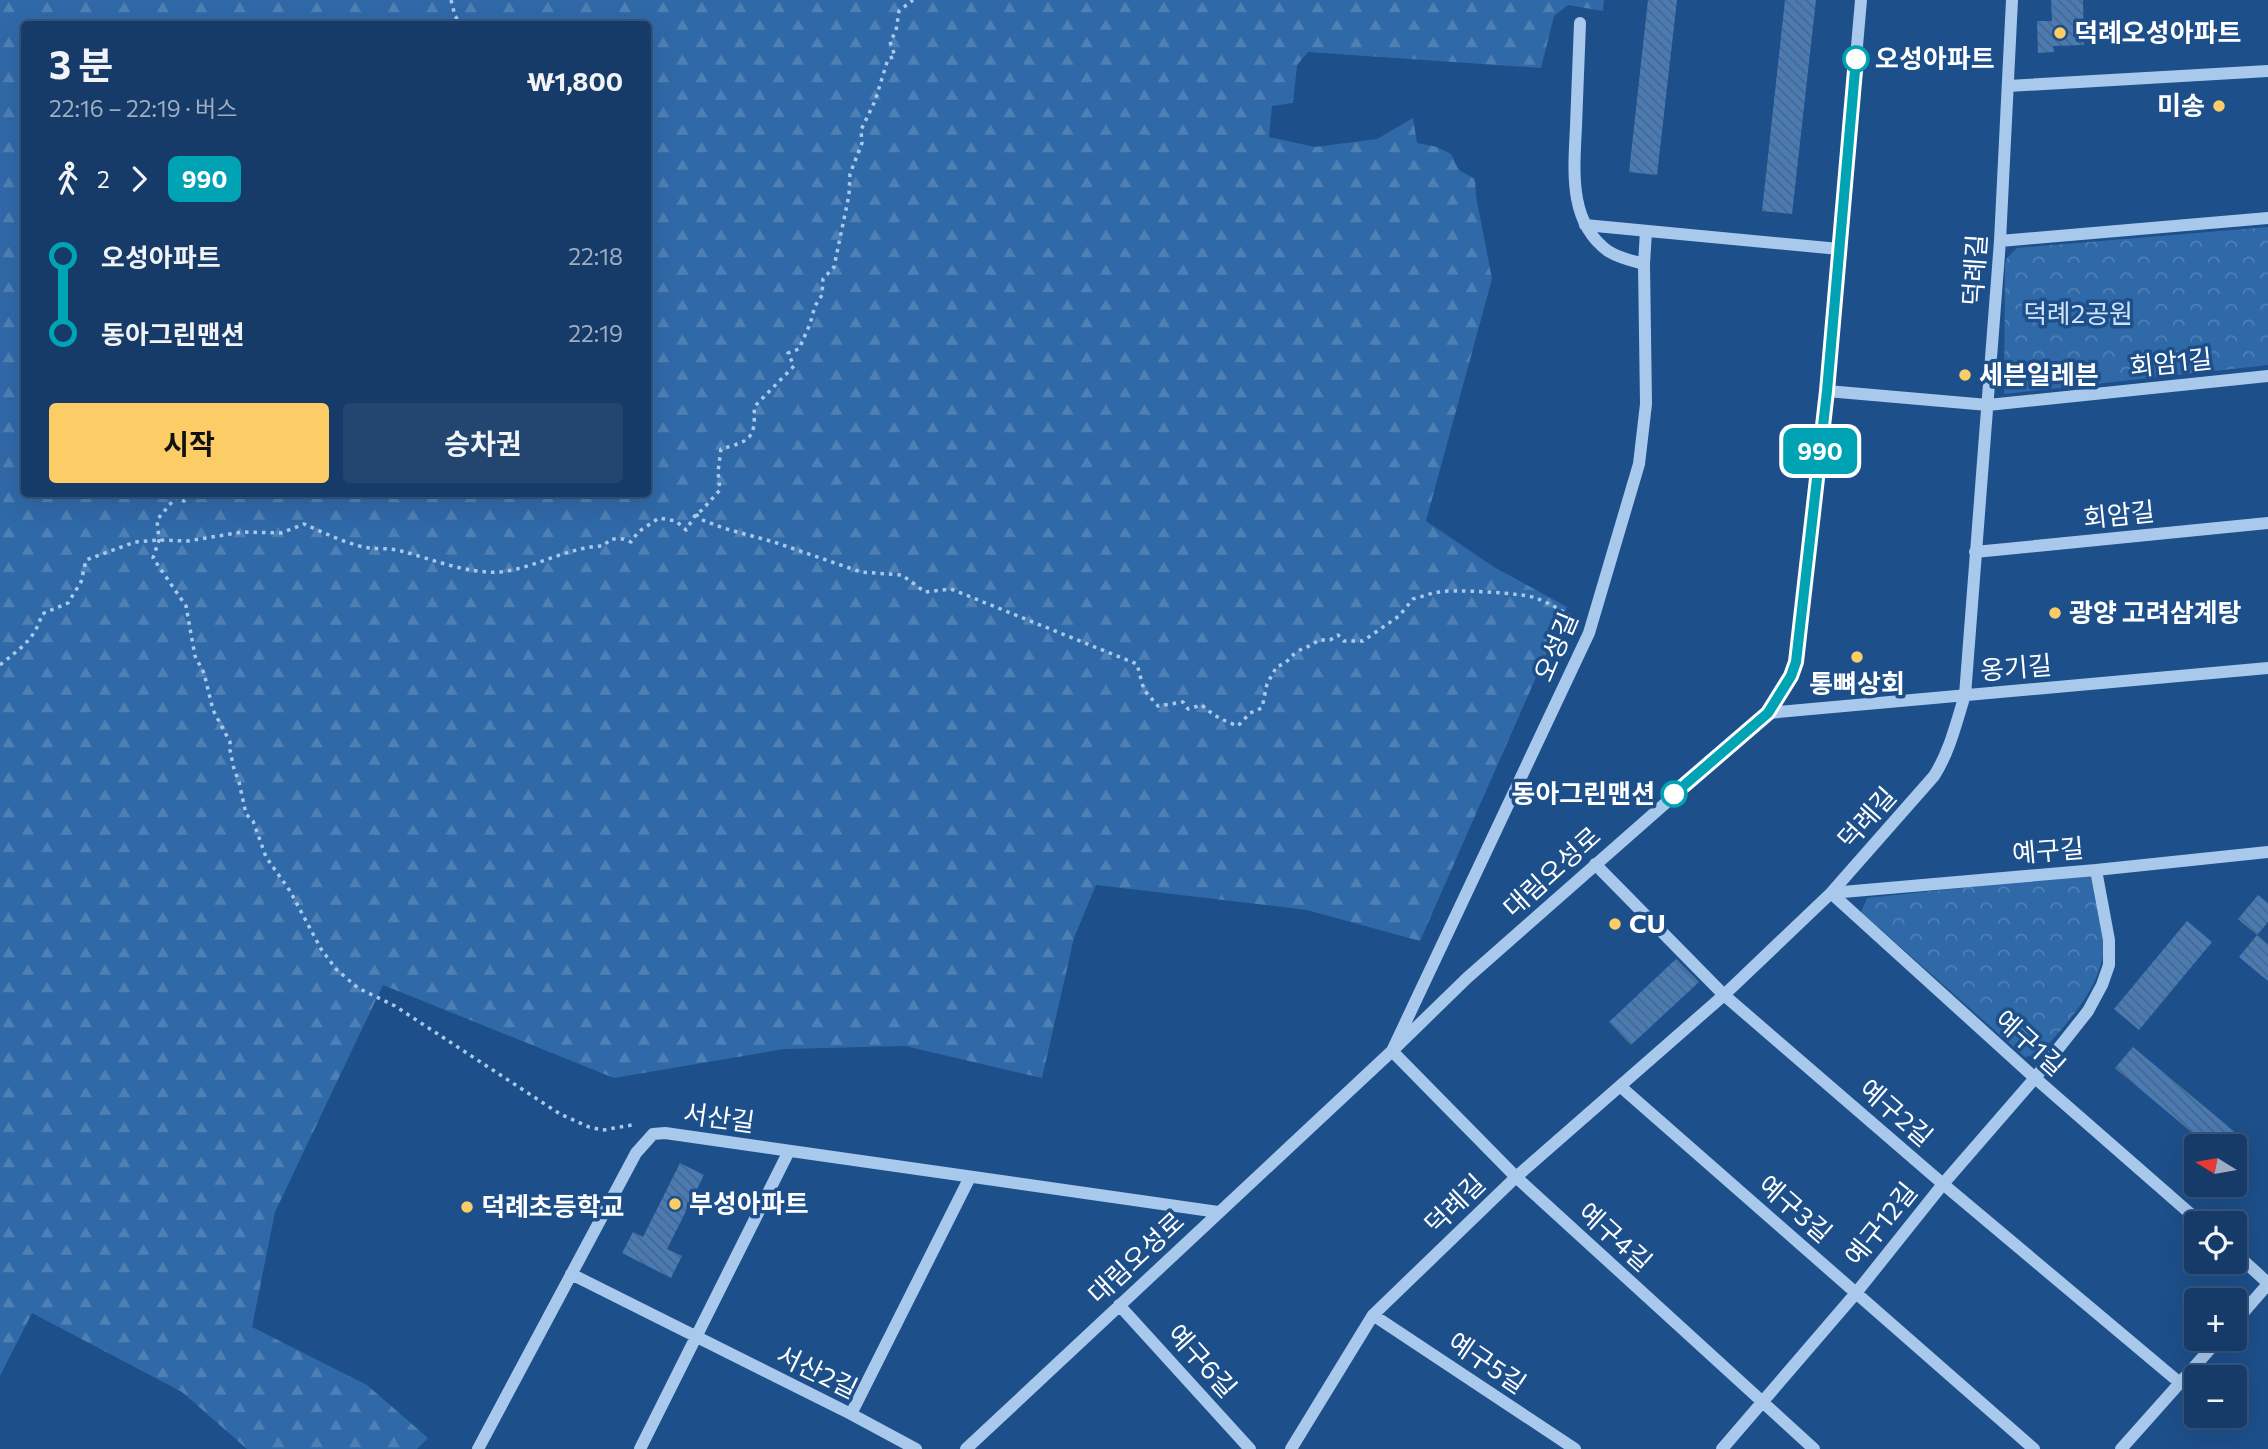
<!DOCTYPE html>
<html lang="ko">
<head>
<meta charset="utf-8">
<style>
  body { margin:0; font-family:Commissioner,"Noto Sans KR",sans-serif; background:#234671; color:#f1f3f6; height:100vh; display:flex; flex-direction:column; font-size:26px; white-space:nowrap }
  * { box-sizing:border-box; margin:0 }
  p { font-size:23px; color:#9eadc0 }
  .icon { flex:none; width:38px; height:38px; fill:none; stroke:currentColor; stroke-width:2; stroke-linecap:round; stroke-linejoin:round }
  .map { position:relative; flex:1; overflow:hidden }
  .details { position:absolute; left:21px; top:21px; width:630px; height:476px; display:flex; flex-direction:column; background:#163b68; border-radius:7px; box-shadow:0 7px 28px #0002,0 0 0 2px #35557c }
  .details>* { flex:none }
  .badge { padding:0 14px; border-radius:10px; font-size:24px; line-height:46px }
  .needle { width:46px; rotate:281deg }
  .fabs { position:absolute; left:2184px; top:1134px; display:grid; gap:14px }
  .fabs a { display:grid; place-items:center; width:63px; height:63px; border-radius:7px; background:#163b68; box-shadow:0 7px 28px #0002,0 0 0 2px #35557c; font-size:35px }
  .map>.badge { position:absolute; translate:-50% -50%; box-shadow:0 0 0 4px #fff }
  .legs { display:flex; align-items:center; gap:10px; height:77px; padding:0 28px; font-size:23px }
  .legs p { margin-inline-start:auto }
  .overview { display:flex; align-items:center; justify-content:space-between; height:119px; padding:0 28px }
  h1 { font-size:38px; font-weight:700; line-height:52px }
  .primary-button { display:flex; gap:14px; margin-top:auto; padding:14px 28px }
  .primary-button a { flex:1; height:80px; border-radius:7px; background:#fccd67; color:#111; font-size:28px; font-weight:700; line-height:80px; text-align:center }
  .primary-button a+a { background:#234671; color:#f1f3f6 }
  ul { padding:0 28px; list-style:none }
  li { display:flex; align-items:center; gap:24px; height:77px; font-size:26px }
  li i { display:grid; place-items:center; width:10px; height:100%; margin:0 9px; background:currentColor }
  li i::after { content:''; width:18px; height:18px; margin:-9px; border:5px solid; border-radius:50%; background:#163b68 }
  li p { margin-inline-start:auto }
  li:first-child i { background:linear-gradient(#0000 50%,currentColor 0) }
  li:last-child i { background:linear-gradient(currentColor 50%,#0000 0) }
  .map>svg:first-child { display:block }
</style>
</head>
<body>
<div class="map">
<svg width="2268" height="1449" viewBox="0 0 2268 1449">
  <defs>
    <pattern id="forest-firs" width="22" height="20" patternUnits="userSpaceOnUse" patternTransform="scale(1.75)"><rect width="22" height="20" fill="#3069a8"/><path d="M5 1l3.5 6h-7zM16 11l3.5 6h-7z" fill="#4f80b5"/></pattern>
    <pattern id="park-crowns" width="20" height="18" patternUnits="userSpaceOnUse" patternTransform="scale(1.75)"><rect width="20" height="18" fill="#3069a8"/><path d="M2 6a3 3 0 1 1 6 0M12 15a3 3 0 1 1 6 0" fill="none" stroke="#4f80b5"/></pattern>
    <pattern id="building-back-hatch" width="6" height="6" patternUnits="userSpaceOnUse" patternTransform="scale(1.75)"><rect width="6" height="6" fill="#4a7bb4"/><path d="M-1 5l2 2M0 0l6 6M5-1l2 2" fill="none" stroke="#4b6685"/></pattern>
  </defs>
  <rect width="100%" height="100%" fill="#1d4f8a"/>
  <!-- forest -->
  <path fill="url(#forest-firs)" fill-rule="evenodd" d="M0,0H1604L1603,11L1568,5L1554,16L1541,68L1308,52L1297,65L1293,103L1272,106L1269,137L1315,147L1377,139L1413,118L1417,143L1437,147L1451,154L1459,170L1475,179L1476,196L1492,279L1426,521L1494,567L1567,607L1420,941L1307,910L1096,885L1074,938L1042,1078L905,1046L784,1049L614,1078L383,985L275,1212L252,1327L367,1385L428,1438L417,1449H247L182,1392L32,1313L0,1376ZM24,24H648V494H24Z"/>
  <!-- park -->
  <path fill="url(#park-crowns)" d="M2268,227V365L2004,394L2005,264L2007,258L2017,248Z
    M2093,874C2096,896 2104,921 2104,944C2103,987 2067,1023 2040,1054L2025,1057L1861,912L1867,898Z"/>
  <!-- building -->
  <path fill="url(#building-back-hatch)" d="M1648,0H1677L1657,175L1629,172Z
    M1785,0H1816L1792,214L1762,211Z
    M2051,0H2083L2084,45L2053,46L2054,52L2038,53L2037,21H2052Z
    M2258,895L2268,903V922L2257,935L2238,919Z
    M2187,921L2212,942L2139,1030L2114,1009Z
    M2257,935L2268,944V981L2239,957Z
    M1676,959L1699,982L1631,1045L1609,1022Z
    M2133,1047L2242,1138L2235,1146H2208L2115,1068Z
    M680,1163L704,1175L667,1249L682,1256L671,1278L622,1253L633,1232L643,1237Z"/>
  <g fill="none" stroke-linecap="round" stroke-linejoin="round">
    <!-- path -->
    <path stroke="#a8c9ec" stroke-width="3.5" stroke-dasharray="3.5 5" stroke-linecap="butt" d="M451,0L455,16L461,24
      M191,494L184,501L176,497L157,520L159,540L153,558L186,606L195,656L204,673L213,710L230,742V750L234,769L239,782L246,814L253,821L266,857L290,891L321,949L336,969L358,988L395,1006L560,1114L589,1127L603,1130L632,1125
      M696,514L700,519L723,528L774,542L861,572L902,575L925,592L951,589L1137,664L1144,690L1158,706L1183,702L1188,709L1202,705C1212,715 1224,721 1238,726L1250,713L1262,708L1267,684L1277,666C1288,664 1289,657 1297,652C1305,646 1310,648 1318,640H1330L1338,635L1344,641H1363L1399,616L1413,599C1422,597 1430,593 1439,592C1453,589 1523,593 1536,598C1549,603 1563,611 1574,619L1575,623
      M0,665C19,649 35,640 42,614L68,603L81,582L86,560L135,542L159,540L188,541L242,532L281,533L304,524C325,533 346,544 369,548C379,549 390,548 401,551C432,559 467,574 500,572C536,568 567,547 603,546L611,539H624L631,542L638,532L659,518L676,521L686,530L696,514L702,510L720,490L718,472L721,449C750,441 756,439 754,407L794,366L788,353L799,349L810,324L815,306L822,295L823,279L834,267L849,195L850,174L862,143L861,130L875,101L888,59L895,56L890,42L896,31L899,11L913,0"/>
    <!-- minor -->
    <path stroke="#a8c9ec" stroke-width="12" d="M1580,23C1579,57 1577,92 1576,126C1574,170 1568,222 1608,251C1619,258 1632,261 1644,264
      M2008,86L2268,71
      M1585,225L1839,249
      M1646,231L1644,264L1646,404L1639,464L1589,633L1392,1051L1516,1177L1814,1449
      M2000,241L2268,218
      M1827,391L1988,405L2268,376
      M1975,552L2268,523
      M1768,713L2268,668
      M1595,864L1724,995L1943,1184L2180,1383
      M1831,893L2035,1078L2201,1223
      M1831,893L2096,870L2268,852
      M1621,1087L2034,1449
      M2235,1253L2268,1283
      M571,1274L851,1414L916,1449
      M1119,1305L1250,1449
      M1373,1315L1575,1449
      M2235,1322L2268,1284
      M851,1414L970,1177
      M478,1449L636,1153L653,1134L665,1133L1218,1212
      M640,1449L789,1151
      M966,1449L1392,1051L1467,978L1768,713C1779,697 1789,681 1796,662L1827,391L1861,0
      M1291,1449L1373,1315L1516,1177L1724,995L1831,893L1934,776C1950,751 1956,723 1965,695L2000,241L2012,0
      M1722,1449L1856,1293L1943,1184L2035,1078L2088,1011L2102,985L2109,965V940L2096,870
      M2121,1449L2219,1339"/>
  </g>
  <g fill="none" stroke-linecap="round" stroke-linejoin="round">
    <!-- line-1 casing -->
    <g stroke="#fff" stroke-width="16">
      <path id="line-1" d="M1674,794L1768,713L1791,676L1796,662L1827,391L1856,59"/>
    </g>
    <!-- line-1 -->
    <use href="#line-1" stroke="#00a3b4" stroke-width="10"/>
  </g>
  <!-- markers -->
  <g fill="#fccd67" stroke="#1d4f8a" stroke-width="2.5">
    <circle cx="2060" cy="33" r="7"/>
    <circle cx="2219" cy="106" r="7"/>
    <circle cx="1965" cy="375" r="7"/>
    <circle cx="2055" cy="613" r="7"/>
    <circle cx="1857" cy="657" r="7"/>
    <circle cx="1615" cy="924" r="7"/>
    <circle cx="675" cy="1204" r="7"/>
    <circle cx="467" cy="1207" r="7"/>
  </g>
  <g fill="#fff" stroke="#00a3b4" stroke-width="3.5">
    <circle cx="1856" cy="59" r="12"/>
    <circle cx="1674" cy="794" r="12"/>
  </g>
  <g text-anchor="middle" stroke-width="7" stroke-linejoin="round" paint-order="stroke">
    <!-- poi labels -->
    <g font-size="26" font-weight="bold" fill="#fff" stroke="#1d4f8a" text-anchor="start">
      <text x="2074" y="42">덕례오성아파트</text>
      <text x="2205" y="115" text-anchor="end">미송</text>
      <text x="1979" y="384">세븐일레븐</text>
      <text x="2069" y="622">광양 고려삼계탕</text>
      <text x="1857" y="693" text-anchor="middle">통뼈상회</text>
      <text x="1629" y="933">CU</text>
      <text x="689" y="1213">부성아파트</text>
      <text x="481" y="1216">덕례초등학교</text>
    </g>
    <!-- stop labels -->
    <g font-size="26" font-weight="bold" fill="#fff" stroke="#1d4f8a" text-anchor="start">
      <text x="1875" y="68">오성아파트</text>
      <text x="1655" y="803" text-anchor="end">동아그린맨션</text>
    </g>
    <!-- street labels -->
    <g font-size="26" fill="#fff" stroke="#1d4f8a">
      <text transform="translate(1975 270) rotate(-86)" y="9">덕례길</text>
      <text transform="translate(2171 363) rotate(-6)" y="9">회암1길</text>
      <text transform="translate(2119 515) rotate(-6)" y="9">회암길</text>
      <text transform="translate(1556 647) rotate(-67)" y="9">오성길</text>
      <text transform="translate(2016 668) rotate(-5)" y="9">옹기길</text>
      <text transform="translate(1867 818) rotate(-48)" y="9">덕례길</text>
      <text transform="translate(2048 851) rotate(-5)" y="9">예구길</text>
      <text transform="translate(1552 872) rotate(-42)" y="9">대림오성로</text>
      <text transform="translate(2030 1043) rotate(42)" y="9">예구1길</text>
      <text transform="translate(1896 1113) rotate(41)" y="9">예구2길</text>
      <text transform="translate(719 1118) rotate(8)" y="9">서산길</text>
      <text transform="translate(1455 1204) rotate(-44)" y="9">덕례길</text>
      <text transform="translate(1795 1209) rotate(41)" y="9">예구3길</text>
      <text transform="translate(1881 1224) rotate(-51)" y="9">예구12길</text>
      <text transform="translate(1615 1237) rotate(42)" y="9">예구4길</text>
      <text transform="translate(1136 1258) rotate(-43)" y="9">대림오성로</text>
      <text transform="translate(1202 1361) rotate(48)" y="9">예구6길</text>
      <text transform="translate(1487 1363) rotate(34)" y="9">예구5길</text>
      <text transform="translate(817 1372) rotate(26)" y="9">서산2길</text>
    </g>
    <!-- park labels -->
    <g font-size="26" fill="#cee2f9" stroke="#1d4f8a">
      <text x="2078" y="323">덕례2공원</text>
    </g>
  </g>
</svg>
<div class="fabs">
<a><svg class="needle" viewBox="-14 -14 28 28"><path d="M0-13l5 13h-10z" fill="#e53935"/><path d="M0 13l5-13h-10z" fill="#9eadc0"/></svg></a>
<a><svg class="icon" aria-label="locate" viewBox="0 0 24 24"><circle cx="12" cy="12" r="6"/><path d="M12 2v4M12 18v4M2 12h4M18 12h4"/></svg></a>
<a>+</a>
<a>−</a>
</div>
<b class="badge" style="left:1820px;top:451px;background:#00a3b4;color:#fff">990</b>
<section class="details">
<div class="overview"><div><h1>3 분</h1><p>22:16 – 22:19 · 버스</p></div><b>₩1,800</b></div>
<div class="legs"><svg class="icon" aria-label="walk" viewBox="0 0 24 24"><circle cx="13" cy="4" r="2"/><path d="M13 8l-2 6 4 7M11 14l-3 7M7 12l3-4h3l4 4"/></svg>2<svg class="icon" aria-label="forward" viewBox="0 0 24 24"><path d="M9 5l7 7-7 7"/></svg><b class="badge" style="background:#00a3b4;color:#fff">990</b></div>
<ul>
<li><i style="color:#00a3b4"></i><b>오성아파트</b><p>22:18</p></li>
<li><i style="color:#00a3b4"></i><b>동아그린맨션</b><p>22:19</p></li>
</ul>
<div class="primary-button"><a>시작</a><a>승차권</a></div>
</section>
</div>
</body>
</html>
